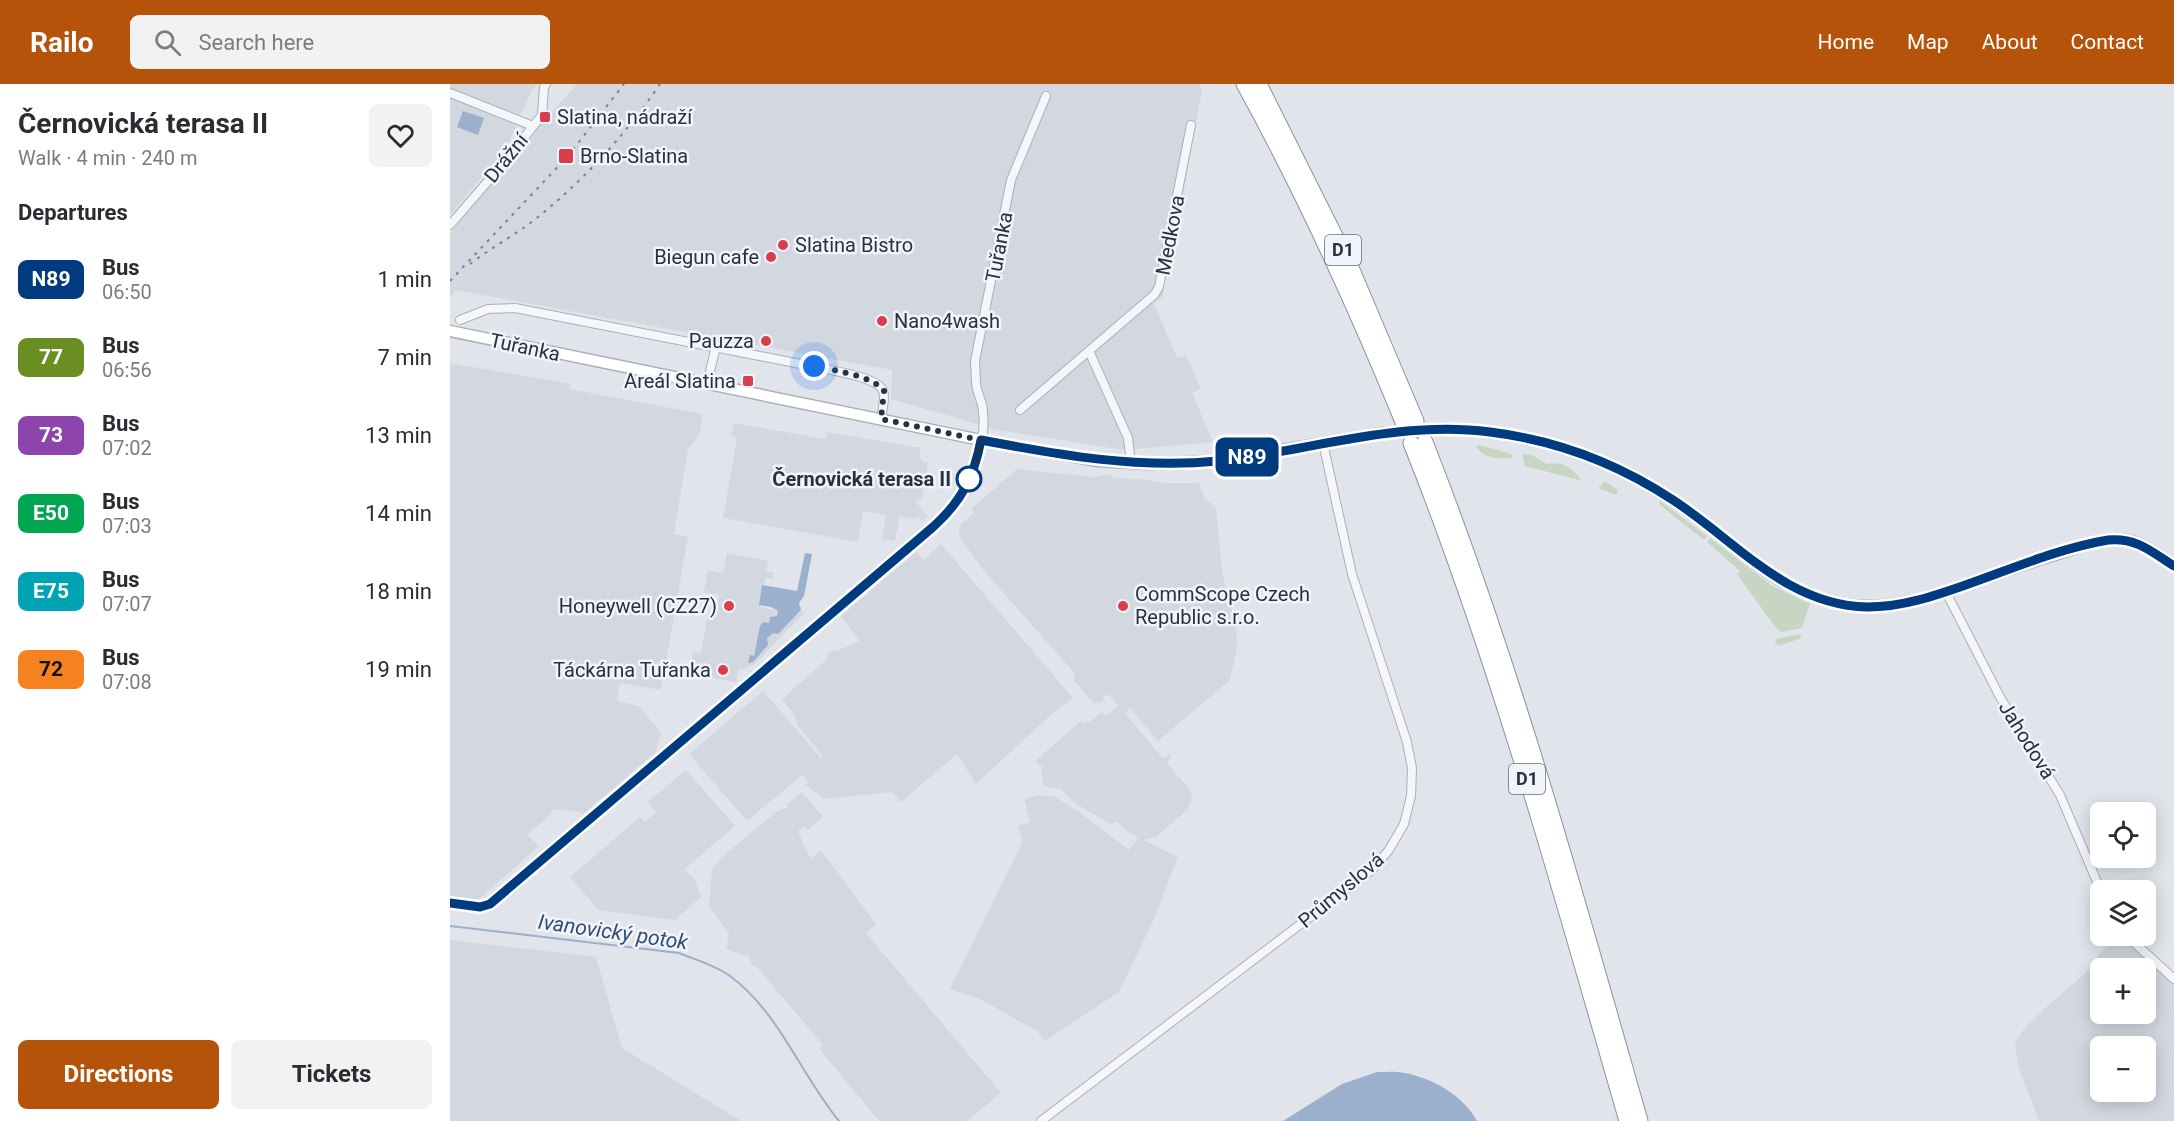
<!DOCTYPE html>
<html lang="en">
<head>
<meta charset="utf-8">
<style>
  body { margin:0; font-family:Roboto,sans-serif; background:#f2f2f3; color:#2b2b33; height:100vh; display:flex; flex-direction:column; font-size:22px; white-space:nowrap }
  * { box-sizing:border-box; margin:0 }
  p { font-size:20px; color:#7c7c81 }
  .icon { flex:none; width:33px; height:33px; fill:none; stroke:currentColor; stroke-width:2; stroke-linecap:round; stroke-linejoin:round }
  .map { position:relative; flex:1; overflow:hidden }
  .side { display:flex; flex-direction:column; background:#fff; width:450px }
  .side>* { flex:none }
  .badge { padding:0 12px; border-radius:9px; font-size:21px; line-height:39px }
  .controls { position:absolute; left:1640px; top:718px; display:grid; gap:12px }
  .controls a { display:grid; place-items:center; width:66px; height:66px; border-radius:9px; background:#fff; box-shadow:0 3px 15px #0003; font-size:30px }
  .you { position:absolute; width:30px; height:30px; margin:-15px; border:4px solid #fff; border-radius:50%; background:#1a73e8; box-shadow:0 0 0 9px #1a73e833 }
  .map>.badge { position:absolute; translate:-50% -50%; box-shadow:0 0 0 3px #fff }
  h2 { padding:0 18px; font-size:22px; line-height:54px }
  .round { display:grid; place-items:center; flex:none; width:63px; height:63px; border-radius:9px; background:#f2f2f3 }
  .headline { display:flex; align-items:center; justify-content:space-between; height:102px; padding:0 18px }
  h1 { font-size:28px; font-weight:700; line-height:45px }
  .cta { display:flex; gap:12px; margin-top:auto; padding:12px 18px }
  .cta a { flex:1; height:69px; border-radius:9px; background:#b45309; color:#fff; font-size:24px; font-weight:700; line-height:69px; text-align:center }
  .cta a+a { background:#f2f2f3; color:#2b2b33 }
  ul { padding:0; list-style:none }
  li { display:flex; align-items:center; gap:18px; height:78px; padding:0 18px }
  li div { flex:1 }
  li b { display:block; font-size:22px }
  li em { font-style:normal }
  li .badge { min-width:66px; font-weight:700; text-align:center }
  header { display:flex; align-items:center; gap:36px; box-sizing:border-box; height:84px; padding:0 30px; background:#b45309; color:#fff }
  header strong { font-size:28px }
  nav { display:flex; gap:33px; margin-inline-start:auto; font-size:21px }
  .search { width:420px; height:54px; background:#f2f2f3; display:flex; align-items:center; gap:15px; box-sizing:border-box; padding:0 21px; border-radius:9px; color:#7c7c81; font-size:22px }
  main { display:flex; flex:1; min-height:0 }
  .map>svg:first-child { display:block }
</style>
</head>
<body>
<header>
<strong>Railo</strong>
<div class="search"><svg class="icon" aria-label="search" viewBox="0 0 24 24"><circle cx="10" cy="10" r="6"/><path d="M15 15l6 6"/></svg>Search here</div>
<nav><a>Home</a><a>Map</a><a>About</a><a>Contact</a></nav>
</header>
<main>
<section class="side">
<div class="headline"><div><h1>Černovická terasa II</h1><p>Walk · 4 min · 240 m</p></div><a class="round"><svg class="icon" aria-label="heart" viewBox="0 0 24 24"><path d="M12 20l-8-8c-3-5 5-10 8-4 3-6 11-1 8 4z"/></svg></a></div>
<h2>Departures</h2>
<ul>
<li><span class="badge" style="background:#003b80;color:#fff">N89</span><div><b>Bus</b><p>06:50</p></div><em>1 min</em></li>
<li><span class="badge" style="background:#6b8e23;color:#fff">77</span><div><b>Bus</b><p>06:56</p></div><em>7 min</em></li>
<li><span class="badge" style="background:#8e44ad;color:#fff">73</span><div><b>Bus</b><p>07:02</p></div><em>13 min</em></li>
<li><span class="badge" style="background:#00a651;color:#fff">E50</span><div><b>Bus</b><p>07:03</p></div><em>14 min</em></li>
<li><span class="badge" style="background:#00a3b4;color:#fff">E75</span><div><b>Bus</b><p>07:07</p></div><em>18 min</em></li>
<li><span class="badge" style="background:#f58220;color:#111">72</span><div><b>Bus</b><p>07:08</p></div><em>19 min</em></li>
</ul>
<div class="cta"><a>Directions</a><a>Tickets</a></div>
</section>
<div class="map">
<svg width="1724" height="1037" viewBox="0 0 1724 1037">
  <rect width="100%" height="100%" fill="#e1e5eb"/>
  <!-- built -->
  <path fill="#d3d7e0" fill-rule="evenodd" d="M0,0H87L81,8L57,63L0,131Z
    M127,0H749L752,7L719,185L714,191L713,212L704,220L727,274L736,271L751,305L742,309L763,358L674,366L547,346L441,315L442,286L5,206L0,214V149L79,56L80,52Z
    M0,279L121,300L119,305L253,330L249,351L238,365L224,450L238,453L211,606L170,599L167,617L189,622L211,649L205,669L133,730L130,728L102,725L101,730L77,751L89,762L28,816L0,812Z
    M284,339L375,355L377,348L471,364L469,372L473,378L478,379L471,417L466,416V418L478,433L471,436L469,432L462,435L450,432L445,457L432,455L436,431L413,427L408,458L273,434L287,354L281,352Z
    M567,385L643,393L658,390L665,394L698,396L715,399H749L754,413L766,424L772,488L786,542L787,563L780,596L708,657L680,624L675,629L712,673L716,674L720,670L721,672L717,679L739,705L742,713L738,725L706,753L693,756L728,773L703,837L669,908L595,957L587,947L532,916L500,905L571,761L572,756L568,742L580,738L574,715L588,711L606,713L632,730L679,766L688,754L674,745L667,737L662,741L633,724L621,716L611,705L594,702L591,687L593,684L585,677L631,637L634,640L638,637L639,639L652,628L656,632L668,622L658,610L653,613L654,616L650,619L648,617L644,620L623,595L626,591L535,488L509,453V444L511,440L524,429L521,425Z
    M491,460L623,614L604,628L526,700L507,670L451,718L442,708L375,715L355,701L358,698L352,691L297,737L239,670L313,607L371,674L373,672L348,642L344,630L332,615L376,576L379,568L389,566L410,557L391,532L466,468L474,476Z
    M277,469L318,477L316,487L324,489L322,495L315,494L310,523L348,531L350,527L355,528L306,579L296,583L294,586L288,585L286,598L239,590L243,568L251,569L258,528L266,529L269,511L254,508L258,486L273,489Z
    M236,686L285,742L235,785L247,799L248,807L252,812L225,836L148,826L120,793L190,733L195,738L206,728L198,718Z
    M352,708L373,733L358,746L354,743L348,747L358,770L362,774L370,767L380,778L426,840L416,849L551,1009L517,1037H429L370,966L369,965L373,961L305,881L303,883L299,873L276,865L279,849L259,822L262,785L273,772L326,728L335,724L339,725L336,721Z
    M1671,852H1677L1724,895V1037H1589L1568,982L1565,962L1566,956L1574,945L1593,926L1642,883L1650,869ZM1650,885H1695V930H1650ZM1650,963H1695V1008H1650Z
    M0,856L146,873L172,964L291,1037H0Z"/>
  <!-- green -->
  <path fill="#c6d6c2" d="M1029,361L1061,370L1063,374C1048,374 1036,376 1026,363Z
    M1072,370L1082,371L1097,380C1113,377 1120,383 1130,394L1129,396L1075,382Z
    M1155,397L1168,406L1166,411L1148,404Z
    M1210,417L1257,452L1254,456L1210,421Z
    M1260,454L1321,501L1360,520L1352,544L1331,548L1326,544L1287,490L1290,487L1257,458Z
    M1350,550L1352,554L1328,562L1325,559L1326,555Z"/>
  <!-- water -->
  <path fill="#9ab0cd" d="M13,27L34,34L28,51L7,43Z
    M355,469L362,470L354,512L349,519L351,526L328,550L323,549L317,554L318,561L303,578L298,579L300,571L304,572L310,542L313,538L319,539L320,533L327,532L328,527L321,523L309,521L312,501L347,507Z
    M927,988C936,988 946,987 955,989C982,994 1014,1012 1027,1037H833L892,1000Z"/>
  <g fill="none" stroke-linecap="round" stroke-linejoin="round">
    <!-- stream -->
    <path stroke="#9ab0cd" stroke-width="2" d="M0,842L229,869C246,876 265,881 280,892C329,928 351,991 389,1037"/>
    <!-- street casing -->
    <g stroke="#aaafb9" stroke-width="10">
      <path id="street" d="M0,9L83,42
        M0,141L57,75L92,31L94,3L96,0
        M10,236L38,225L65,224L376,285C389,288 429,294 433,307C436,314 432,327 431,335
        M639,267L678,354L681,379
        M257,300L266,262
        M570,326L704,211L709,203L741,41
        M1496,508L1550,613L1610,711L1651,807
        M0,819L30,823L40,820L496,432C519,408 537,361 533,328C533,320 529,313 527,305C525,296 526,287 525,277L561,96L596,12
        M1677,852L1724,895
        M591,1037L922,786L939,766L954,740L961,712L962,684L957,658L902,490L873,359"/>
    </g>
    <!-- secondary casing -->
    <g stroke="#aaafb9" stroke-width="13">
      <path id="secondary" d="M0,247L531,356L648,377L698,380L765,377L933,349
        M993,345C1084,347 1169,376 1242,430C1290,465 1331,510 1392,520C1440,528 1484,512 1529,496C1556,487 1583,477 1611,469C1633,462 1658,451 1681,457C1697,461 1711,473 1724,482"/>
    </g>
    <!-- highway casing -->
    <g stroke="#8891a3" stroke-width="17">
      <path id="highway" d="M794,0C854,109 906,223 953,338
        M809,0L902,186L966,337
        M975,358C1062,579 1125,809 1190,1037
        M961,359C1049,580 1111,809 1177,1037"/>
    </g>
    <!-- street -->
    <use href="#street" stroke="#f5f6f9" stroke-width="8"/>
    <!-- secondary -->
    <use href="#secondary" stroke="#fff" stroke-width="10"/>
    <!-- highway -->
    <use href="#highway" stroke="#fff" stroke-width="15"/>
    <!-- rail -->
    <path stroke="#798396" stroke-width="2" stroke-dasharray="3 6" stroke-linecap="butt" d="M20,180C42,163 67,150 88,133C135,95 177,49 210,0
      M0,197L118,72L174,0"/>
    <!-- secondary-bridge casing -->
    <g stroke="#aaafb9" stroke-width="13" stroke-linecap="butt">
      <path id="secondary-bridge" d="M933,349L993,345"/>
    </g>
    <!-- secondary-bridge -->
    <use href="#secondary-bridge" stroke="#fff" stroke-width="10"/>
  </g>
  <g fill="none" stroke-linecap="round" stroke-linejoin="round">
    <!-- line casing -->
    <g stroke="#fff" stroke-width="14">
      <path id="line" d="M0,819L30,823L40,820L483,443C511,418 524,393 531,356C610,371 687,385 768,377C859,367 947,336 1040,348C1105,356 1167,379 1223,416C1286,457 1336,521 1417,523C1454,523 1487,511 1521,499C1566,483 1611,464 1658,456C1686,453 1702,468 1724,482"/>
    </g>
    <!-- line -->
    <use href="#line" stroke="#003b80" stroke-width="9"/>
    <!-- walk -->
    <path stroke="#283144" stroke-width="6" stroke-dasharray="0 10.8" d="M364,282C382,286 424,292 434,307L431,335L531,356L526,380L519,395"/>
  </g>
  <!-- markers -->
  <g fill="#d83e4d" stroke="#f1f4f8" stroke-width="2">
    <rect x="89" y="27" width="12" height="12" rx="3"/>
    <rect x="108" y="64" width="16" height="16" rx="3"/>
    <circle cx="333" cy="161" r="6"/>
    <circle cx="321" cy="173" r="6"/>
    <circle cx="432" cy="237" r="6"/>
    <circle cx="316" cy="257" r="6"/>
    <rect x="292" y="291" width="12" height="12" rx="3"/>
    <circle cx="279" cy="522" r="6"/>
    <circle cx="673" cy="522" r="6"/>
    <circle cx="273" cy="586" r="6"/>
  </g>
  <circle fill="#fff" stroke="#003b80" stroke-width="3" cx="519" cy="395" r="12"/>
  <g text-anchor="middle" stroke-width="5" stroke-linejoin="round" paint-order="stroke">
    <!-- shield labels -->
    <g fill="#f1f4f8" stroke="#646c7a" stroke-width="1.5">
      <rect x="875" y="151" width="36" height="30" rx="4.5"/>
      <rect x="1059" y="680" width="36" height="30" rx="4.5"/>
    </g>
    <g font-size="18" font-weight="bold" fill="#283144">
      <text x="893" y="172">D1</text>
      <text x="1077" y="701">D1</text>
    </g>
    <!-- poi labels -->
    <g font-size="20" fill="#283144" stroke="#f1f4f8" text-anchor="start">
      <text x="107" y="40">Slatina, nádraží</text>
      <text x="130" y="79">Brno-Slatina</text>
      <text x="345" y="168">Slatina Bistro</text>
      <text x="309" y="180" text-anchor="end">Biegun cafe</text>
      <text x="444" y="244">Nano4wash</text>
      <text x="304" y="264" text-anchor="end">Pauzza</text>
      <text x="286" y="304" text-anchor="end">Areál Slatina</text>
      <text x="685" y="517">CommScope Czech<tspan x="685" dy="23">Republic s.r.o.</tspan></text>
      <text x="267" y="529" text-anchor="end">Honeywell (CZ27)</text>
      <text x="261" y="593" text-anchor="end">Táckárna Tuřanka</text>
    </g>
    <!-- street labels -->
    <g font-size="20" fill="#283144" stroke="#f1f4f8">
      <text transform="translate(56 74) rotate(-51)" y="7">Drážní</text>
      <text transform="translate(720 151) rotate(-79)" y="7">Medkova</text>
      <text transform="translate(549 163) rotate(-79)" y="7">Tuřanka</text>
      <text transform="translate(75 263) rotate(12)" y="7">Tuřanka</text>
      <text transform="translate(1577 656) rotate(58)" y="7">Jahodová</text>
      <text transform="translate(891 806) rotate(-40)" y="7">Průmyslová</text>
    </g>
    <!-- stop labels -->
    <g font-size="20" font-weight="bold" fill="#283144" stroke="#f1f4f8" text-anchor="end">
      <text x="501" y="402">Černovická terasa II</text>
    </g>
    <!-- water labels -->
    <g font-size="21" font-style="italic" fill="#2f4d7b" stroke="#f1f4f8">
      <text transform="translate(163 848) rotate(8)" y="7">Ivanovický potok</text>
    </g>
  </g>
</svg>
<div class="controls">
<a><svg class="icon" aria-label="locate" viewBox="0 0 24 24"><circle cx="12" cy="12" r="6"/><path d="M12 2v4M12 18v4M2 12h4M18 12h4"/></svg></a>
<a><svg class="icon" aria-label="layers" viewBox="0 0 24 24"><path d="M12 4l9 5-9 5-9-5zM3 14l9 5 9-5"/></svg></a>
<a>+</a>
<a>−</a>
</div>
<div class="you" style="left:364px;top:282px"></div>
<b class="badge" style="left:797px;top:373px;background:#003b80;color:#fff">N89</b>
</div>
</main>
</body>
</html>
